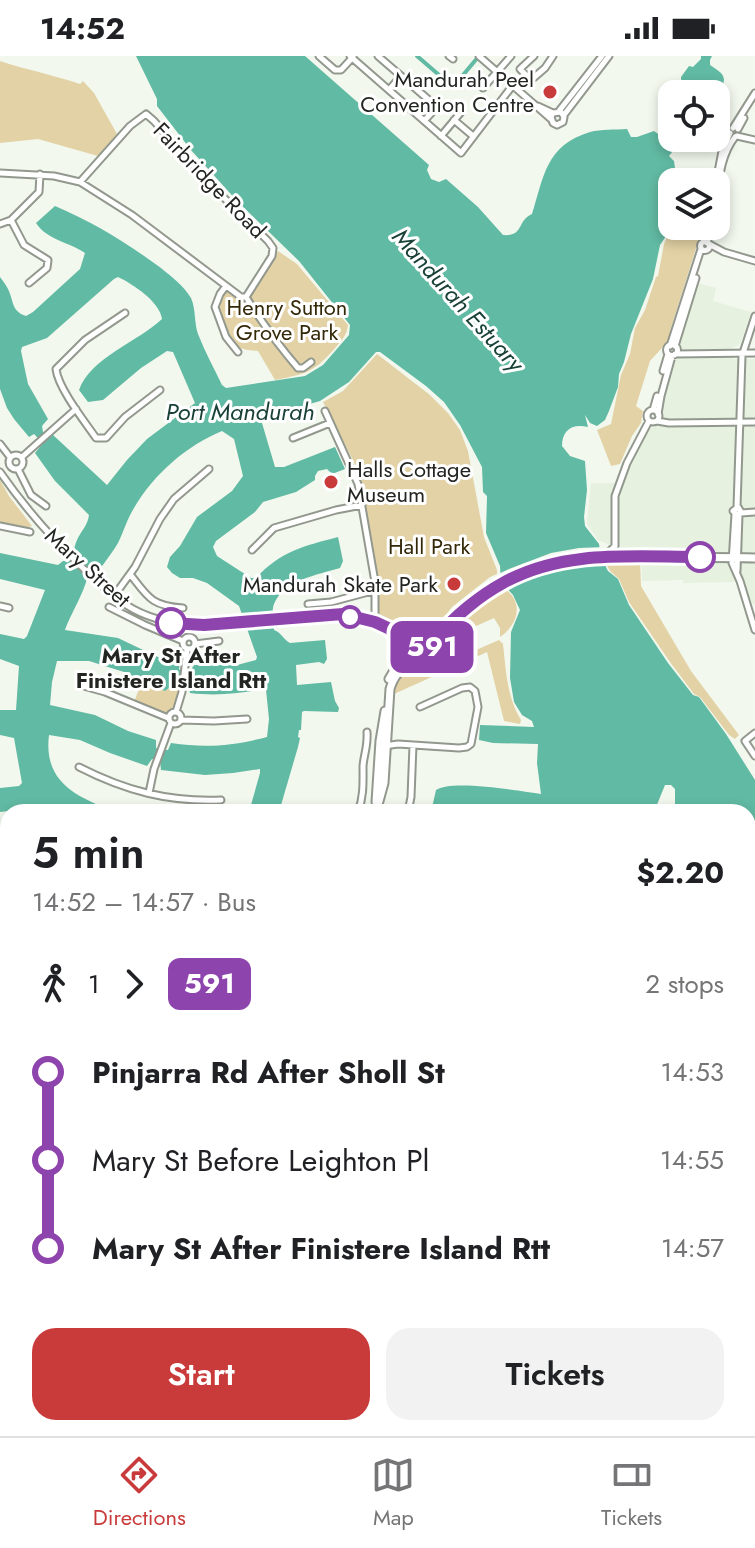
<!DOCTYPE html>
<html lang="en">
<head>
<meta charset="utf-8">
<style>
  body { margin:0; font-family:Jost,sans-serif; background:#f2f2f2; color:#202124; height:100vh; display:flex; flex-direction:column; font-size:30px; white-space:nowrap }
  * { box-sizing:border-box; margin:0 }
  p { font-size:26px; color:#757577 }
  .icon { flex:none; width:44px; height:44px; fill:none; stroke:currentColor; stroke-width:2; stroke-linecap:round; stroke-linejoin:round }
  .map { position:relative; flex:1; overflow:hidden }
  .sheet { position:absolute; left:0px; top:748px; width:756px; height:632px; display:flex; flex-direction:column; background:#fff; border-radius:24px 24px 0 0; box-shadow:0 4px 12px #0003 }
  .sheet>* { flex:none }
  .badge { padding:0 16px; border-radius:12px; font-size:28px; line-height:52px }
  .fabs { position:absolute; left:658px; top:24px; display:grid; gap:16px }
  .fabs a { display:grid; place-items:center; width:72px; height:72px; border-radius:16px; background:#fff; box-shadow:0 4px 12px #0003; font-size:40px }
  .map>.badge { position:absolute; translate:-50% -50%; box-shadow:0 0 0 4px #fff }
  .legs { display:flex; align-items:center; gap:12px; height:88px; padding:0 32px; font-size:26px }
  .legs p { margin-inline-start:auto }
  .head { display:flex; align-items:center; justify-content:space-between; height:136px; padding:0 32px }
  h1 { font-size:44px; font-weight:600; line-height:60px }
  .cta { display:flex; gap:16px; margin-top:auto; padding:16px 32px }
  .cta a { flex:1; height:92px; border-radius:24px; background:#c93b3a; color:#fff; font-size:32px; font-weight:600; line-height:92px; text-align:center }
  .cta a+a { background:#f2f2f2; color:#202124 }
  ul { padding:0 32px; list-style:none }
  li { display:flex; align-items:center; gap:28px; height:88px; font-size:30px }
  li i { display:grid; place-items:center; width:12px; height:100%; margin:0 10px; background:currentColor }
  li i::after { content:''; width:20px; height:20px; margin:-10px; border:6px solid; border-radius:50%; background:#fff }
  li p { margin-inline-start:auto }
  li:first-child i { background:linear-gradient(#0000 50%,currentColor 0) }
  li:last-child i { background:linear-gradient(currentColor 50%,#0000 0) }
  .status { display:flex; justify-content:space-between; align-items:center; height:56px; padding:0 40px; background:#fff; direction:ltr }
  .status svg { height:22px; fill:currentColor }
  .dock { display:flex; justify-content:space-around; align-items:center; height:112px; border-top:2px solid #e0e0e0; background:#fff; font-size:22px; color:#757577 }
  .dock a { display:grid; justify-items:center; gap:4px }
  .dock .current { color:#c93b3a }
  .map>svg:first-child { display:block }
</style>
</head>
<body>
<div class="status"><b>14:52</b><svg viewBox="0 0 49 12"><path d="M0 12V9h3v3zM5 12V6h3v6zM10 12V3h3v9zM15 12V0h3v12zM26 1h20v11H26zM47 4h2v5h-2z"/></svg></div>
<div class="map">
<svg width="755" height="1380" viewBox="0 0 755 1380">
  <rect width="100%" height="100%" fill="#f2f8ee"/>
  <!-- built -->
  <path fill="#e6f1df" d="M698,227L716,232L713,245L751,256L740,288L732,292L733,303H755V548L744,550L736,526L683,527V524L642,525L641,493H608V488L598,484L587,468L591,427H622L649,374L659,368L661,364L662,349L672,302L679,298V289Z"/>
  <!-- green -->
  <path fill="#e3d2a5" d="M0,5C27,14 54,19 80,28L83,25L94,37L117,78L98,100L38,83L0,87Z
    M672,170H703L670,275L672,281L650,305L636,350L643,355L641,367L632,380L620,408L611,410L597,374L611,368L621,319L630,298L635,272L645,254L656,221L658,220L664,188Z
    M278,195L297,208L348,269C347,279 342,284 336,291C315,316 306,318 275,324L258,295C249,294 239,294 233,287C225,280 218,260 219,249C219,245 221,241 223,237L227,235L240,243L250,241Z
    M377,298L430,339L448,357L460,374L468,395L484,481L497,514V518L490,521L452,551L436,572L419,582H412L378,560V529L361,425L357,412L323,346L343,335Z
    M0,424L9,440L32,470L23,473L0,468Z
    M604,504H640L641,530L691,615L739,679L735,683L729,679L700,641L694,638L670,606L629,546L619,523L610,515Z
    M503,532C525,545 518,569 500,581V572L494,562L456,579L457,588L443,596L435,607H429C433,581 481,546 503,532Z
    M499,584L503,588C506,615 507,641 521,664L520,668L504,665L487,596L394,638C392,613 417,611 435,613L448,598L462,594L467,598Z
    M142,625L154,629L165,635L169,632H176L179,628C175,667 164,659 134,646Z"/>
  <!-- water -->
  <path fill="#61baa3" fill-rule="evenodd" d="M136,0H305L429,109L427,114L431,123L439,126L446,123L478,151L503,179C524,181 517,164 532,158C544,120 546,89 590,76C601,73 615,74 627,73L631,81H637L654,75L676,91L669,100L674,105L677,126H672V164L670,174L660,189L653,223L631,278L624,306L619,318L618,331L609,355L605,364L597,370L590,367L585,359L588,371C572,367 562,374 562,390L570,400L585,405L587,434L584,461L585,470L599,488L601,501L608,515L618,523L629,549L668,607L693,639L699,641L726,678L755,724V1062L748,1058V756H675V733L671,729H665L654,756H431L436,734C452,723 519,735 541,738L537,707L538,688L493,687L479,684L480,669L534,671L532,665L522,659L514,646L510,622L511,576L520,554L513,539L501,526L500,510L486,477L487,440L483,436L482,411L460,369L444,346L426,330L380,296H376L349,326L320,345L265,361L262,367L275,411H284L335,391L345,413L332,418L327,413L318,415L315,420V424L296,436L263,446L255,456L216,485L213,491L217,500L251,522H256C281,495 304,490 338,481L343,505L340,512C317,519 284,524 274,548C271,556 274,566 274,574C282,577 283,583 290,587L325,584L327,603L324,608L319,606L296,609L297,629L331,626L335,645L339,652L338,656L304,655L302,656L301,674H299L298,681L300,682L298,691L279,756H249L260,717V713L233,717L205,719L161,714L160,705L152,703L147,710L110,697L80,684L49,679C43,727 78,742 117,756H46L35,752L0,756V732L19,730L22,727L14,682L0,679V654H16L19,610L0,603V578L24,583L27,580L45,534L0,523V497L58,509L63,505L70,504C74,497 74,491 77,484C81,475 88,469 89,459L55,425L35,397L43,387L34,378L29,381L14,363L7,352L0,333V221C3,225 6,229 8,233C14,245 11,255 26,260L33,256L80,213L85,197C69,186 47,184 36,167L55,150C93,166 127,187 161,212C173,222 183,229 191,242C196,253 194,267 198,278C205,296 214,312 222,329L226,332L305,320L323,309L349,279L350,269L299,205L238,146L191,94L157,50V43ZM118,221C133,228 160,246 162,263C139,285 90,302 79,334L88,346L103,344L141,312L167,295L173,296L195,347L147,383L127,404L107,429L53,379L48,383L43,376L42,370L48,363L28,328L21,295L22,291L47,282L114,223ZM222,375L234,383L243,420L232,435L197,461L180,490L170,501L167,511L172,517L180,522H193L207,527L239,550L257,601L256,604L237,609H194L189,617L181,616L179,613L180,607L160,602L118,582L65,574C70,559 88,530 87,519L93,513H100C106,504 113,496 118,487C124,475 127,463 134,452C154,418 186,390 222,375ZM57,605H89L124,616L165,635L169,632L176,633L179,628H187L189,631L190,637C215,640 238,638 263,633L266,634L269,663L267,681C232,690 206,692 171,687L168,694L156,692V684L128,675L95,659L50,649L52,626Z
    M701,0H712L710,4V9C714,12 718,14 721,17C729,26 719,36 710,38C702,40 690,38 682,38L681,21L689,10L693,11L701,3Z
    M748,1115L755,1119V1279L748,1286V1188C753,1175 750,1168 748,1156C746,1143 748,1128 748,1115Z
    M474,1372H635L633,1380H472Z"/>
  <!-- pier -->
  <path fill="#f2f8ee" d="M604,491L605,503L586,504L549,510L522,520L503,530L496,519L509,513L551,497L579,492Z"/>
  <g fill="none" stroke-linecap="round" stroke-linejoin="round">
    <!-- canal -->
    <path stroke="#61baa3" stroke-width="4" d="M417,0L453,31L479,0"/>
    <!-- minor casing -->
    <g stroke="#92988e" stroke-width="9">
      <path id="minor" d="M319,0L335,14H341L353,1
        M350,0L461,97L513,29
        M378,0L437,51L424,65
        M449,0L453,3
        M479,0L551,63
        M534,0L520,13L531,24L545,12L553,0
        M483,32L511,0
        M389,34L401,20
        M538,50L553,57L561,56L564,61L563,66L557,69L553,67L551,61L553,57
        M559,55L602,0
        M564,59L609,0
        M454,64L473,80
        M733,72L755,37
        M738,73L744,62
        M441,80L462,55
        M737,80L755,84
        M0,117L54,120L80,126L132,159L241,241H246C261,265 279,290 298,312H303L311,306
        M80,126L130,70L146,58L154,65L208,126L268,185L273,192L272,200L246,241
        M716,126L722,95L730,77
        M716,149C719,126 720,100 735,81
        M11,164L24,189L48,204L47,212L29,227
        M0,168L11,164L39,136L40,118
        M700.5 190a4.5 4.5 0 1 1 9 0a4.5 4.5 0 1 1-9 0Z
        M703,186L708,170
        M707,187L712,170
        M709,188L724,196L755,205
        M226,230L220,238L215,251L226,281L238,296
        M125,257L85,284L56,313C58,332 85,366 96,382H106L125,361L160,334
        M666.5 294a5.5 5.5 0 1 1 11 0a5.5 5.5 0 1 1-11 0Z
        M670,290L701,193
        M675,290L696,222
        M675,298L755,297
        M663,315L668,298
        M653,354L657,340
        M647 360a6 6 0 1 1 12 0a6 6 0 1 1-12 0Z
        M325,355L358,428L375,526V566
        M658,358L661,340L672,300
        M657,365L669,367L755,366
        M293,382L330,367
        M0,388L10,401
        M9 406a7 7 0 1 1 14 0a7 7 0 1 1-14 0Z
        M22,401L76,353
        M18,413L31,439L46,450
        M0,416C25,452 53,484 85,514C100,528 115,543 133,553C155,565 179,569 204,569L348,557L377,562L392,569L414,585
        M737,451L742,300L755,260
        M738,451L741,456L737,459L733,455Z
        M741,457L755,456
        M735,458L732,507L740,525L755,574
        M0,470L30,476
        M252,494L274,472L336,454L362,449
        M609,496L615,490V440L627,407L649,365
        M737,515L739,459
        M130,518C148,541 151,550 183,552
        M114,540L135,511L160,463L174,443L209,413
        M308,548L331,546L376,534
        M0,550L9,552
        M109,551L145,569L183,585
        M357,562C385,568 389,570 404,593
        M183 587a6 6 0 1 1 12 0a6 6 0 1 1-12 0Z
        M195,588L219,585
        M80,629L105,636L168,662
        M169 662a6 6 0 1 1 12 0a6 6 0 1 1-12 0Z
        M176,656L182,636L187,593
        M181,664L214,665L247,663
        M755,677L745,685L755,700
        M384,690L398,688L459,692L467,691L471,688L478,651L475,635L470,631L462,632L420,651
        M79,711C126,735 168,746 221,744
        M149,737L154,713L171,667
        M358,756C364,740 363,726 363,710C364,698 368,690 367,676
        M408,756L411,741L413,689
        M0,781H8
        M0,941L8,951
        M0,952L8,962
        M0,1053L8,1046
        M0,1081L8,1088
        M0,1132L8,1121
        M0,1351L8,1340
        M0,1358L8,1364
        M18,1372L28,1375L60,1372
        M453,1372L454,1380
        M687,1372L701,1380"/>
    </g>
    <!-- major casing -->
    <g stroke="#92988e" stroke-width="11">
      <path id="major" d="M419,585L442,570
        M404,602C402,591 410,583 422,586L428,597
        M389,623L403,599
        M376,746L380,685L385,655
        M376,756L384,727L390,633C393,623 398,612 411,610C415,609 419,609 423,607C429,599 432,588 438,580C472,539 523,509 575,502C604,499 633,501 662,501C693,502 724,501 755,502
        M0,1235L8,1224
        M0,1243L8,1232"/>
    </g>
    <!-- minor -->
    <use href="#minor" stroke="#fff" stroke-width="5"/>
    <!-- major -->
    <use href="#major" stroke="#fff" stroke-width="7"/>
  </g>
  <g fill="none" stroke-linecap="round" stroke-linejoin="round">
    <!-- line-1 casing -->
    <g stroke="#fff" stroke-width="18">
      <path id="line-1" d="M171,567L204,569L343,558L375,566L390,573L404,593L405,604L411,610C415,610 418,611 423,608C428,604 433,588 438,581C453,561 481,539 503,527C564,493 633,501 700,501"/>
    </g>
    <!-- line-1 -->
    <use href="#line-1" stroke="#8e44ad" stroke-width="12"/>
  </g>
  <!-- markers -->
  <g fill="#c93b3a" stroke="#fff" stroke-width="3">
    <circle cx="550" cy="36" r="8"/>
    <circle cx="331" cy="426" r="8"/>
    <circle cx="454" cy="528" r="8"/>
  </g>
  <g fill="#fff" stroke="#8e44ad" stroke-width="4">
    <circle cx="700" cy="501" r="14"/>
    <circle cx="350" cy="561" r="10"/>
    <circle cx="171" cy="567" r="14"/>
  </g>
  <g text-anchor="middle" stroke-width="6" stroke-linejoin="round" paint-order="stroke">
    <!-- poi labels -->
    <g font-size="22" fill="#232522" stroke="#fff" text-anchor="end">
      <text x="534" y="31">Mandurah Peel<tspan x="534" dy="25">Convention Centre</tspan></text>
      <text x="347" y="421" text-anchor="start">Halls Cottage<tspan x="347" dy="25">Museum</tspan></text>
      <text x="438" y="536">Mandurah Skate Park</text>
    </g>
    <!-- street labels -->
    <g font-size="22" fill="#232522" stroke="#fff">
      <text transform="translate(210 124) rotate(46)" y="8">Fairbridge Road</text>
      <text transform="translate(88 511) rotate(42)" y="8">Mary Street</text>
    </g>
    <!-- park labels -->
    <g font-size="22" fill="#332808" stroke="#fff">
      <text x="287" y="259">Henry Sutton<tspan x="287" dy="25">Grove Park</tspan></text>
      <text x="429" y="498">Hall Park</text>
    </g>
    <!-- stop labels -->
    <g font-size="22" font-weight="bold" fill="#232522" stroke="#fff">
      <text x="171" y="607">Mary St After<tspan x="171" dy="25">Finistere Island Rtt</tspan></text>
    </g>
    <!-- water labels -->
    <g font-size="24" font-style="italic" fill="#194137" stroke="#fff">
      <text transform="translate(458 244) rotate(48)" y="8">Mandurah Estuary</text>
      <text x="240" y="364">Port Mandurah</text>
    </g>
  </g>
</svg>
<div class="fabs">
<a><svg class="icon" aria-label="locate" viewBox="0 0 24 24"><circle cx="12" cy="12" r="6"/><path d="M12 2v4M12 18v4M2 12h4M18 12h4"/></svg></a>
<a><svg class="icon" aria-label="layers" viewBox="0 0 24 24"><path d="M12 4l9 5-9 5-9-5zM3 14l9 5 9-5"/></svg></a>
</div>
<b class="badge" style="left:432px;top:591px;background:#8e44ad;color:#fff">591</b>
<section class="sheet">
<div class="head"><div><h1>5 min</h1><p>14:52 – 14:57 · Bus</p></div><b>$2.20</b></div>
<div class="legs"><svg class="icon" aria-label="walk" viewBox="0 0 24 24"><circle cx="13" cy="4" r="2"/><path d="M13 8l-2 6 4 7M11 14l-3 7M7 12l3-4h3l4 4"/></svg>1<svg class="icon" aria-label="forward" viewBox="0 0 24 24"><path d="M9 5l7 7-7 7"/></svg><b class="badge" style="background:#8e44ad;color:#fff">591</b><p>2 stops</p></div>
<ul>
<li><i style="color:#8e44ad"></i><b>Pinjarra Rd After Sholl St</b><p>14:53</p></li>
<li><i style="color:#8e44ad"></i><span>Mary St Before Leighton Pl</span><p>14:55</p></li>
<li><i style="color:#8e44ad"></i><b>Mary St After Finistere Island Rtt</b><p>14:57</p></li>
</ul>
<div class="cta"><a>Start</a><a>Tickets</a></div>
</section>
</div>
<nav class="dock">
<a class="current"><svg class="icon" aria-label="directions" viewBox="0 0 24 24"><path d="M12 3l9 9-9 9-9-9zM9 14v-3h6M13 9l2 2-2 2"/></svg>Directions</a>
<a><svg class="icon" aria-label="map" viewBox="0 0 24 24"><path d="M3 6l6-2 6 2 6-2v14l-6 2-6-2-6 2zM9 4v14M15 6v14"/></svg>Map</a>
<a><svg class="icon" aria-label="tickets" viewBox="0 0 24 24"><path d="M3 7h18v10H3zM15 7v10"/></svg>Tickets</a>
</nav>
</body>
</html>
